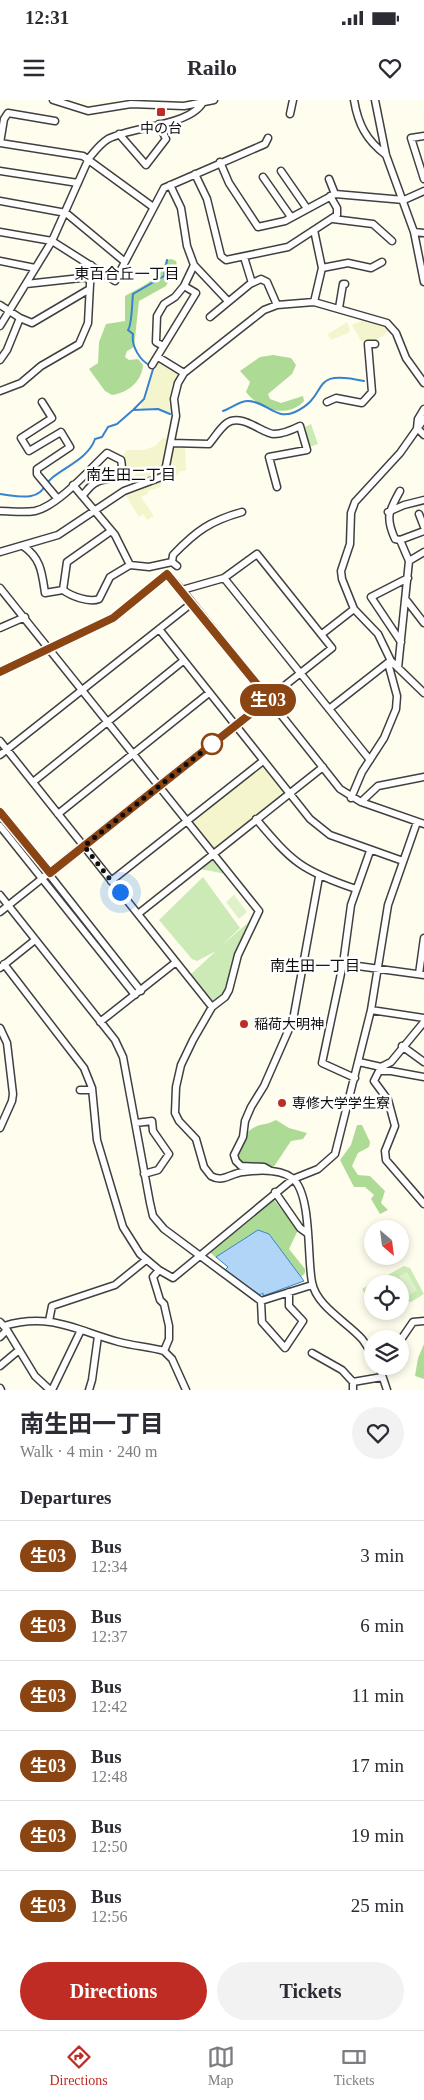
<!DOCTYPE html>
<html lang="en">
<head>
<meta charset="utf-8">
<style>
  body { margin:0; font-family:"Times New Roman","Noto Sans JP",serif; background:#f2f2f3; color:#2b2b33; height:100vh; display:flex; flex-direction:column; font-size:19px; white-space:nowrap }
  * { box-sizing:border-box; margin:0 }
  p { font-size:16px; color:#7c7c81 }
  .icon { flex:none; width:28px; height:28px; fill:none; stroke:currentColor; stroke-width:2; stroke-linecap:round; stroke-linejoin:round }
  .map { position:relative; height:1290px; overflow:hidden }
  .details { display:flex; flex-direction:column; background:#fff; flex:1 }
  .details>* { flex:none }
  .badge { padding:0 10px; border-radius:16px; font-size:18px; line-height:32px }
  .needle { width:32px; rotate:152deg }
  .controls { position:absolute; left:364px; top:1120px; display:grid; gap:10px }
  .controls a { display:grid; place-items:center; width:45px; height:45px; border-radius:50%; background:#fff; box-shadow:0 2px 8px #0003; font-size:25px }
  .you { position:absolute; width:25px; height:25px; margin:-12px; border:4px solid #fff; border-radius:50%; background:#1a73e8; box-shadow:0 0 0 8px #1a73e833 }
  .map>.badge { position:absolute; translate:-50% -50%; box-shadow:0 0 0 2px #fff }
  h2 { padding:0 20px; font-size:19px; line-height:45px }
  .round { display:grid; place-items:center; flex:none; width:52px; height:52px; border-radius:26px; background:#f2f2f3 }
  .overview { display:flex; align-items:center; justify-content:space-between; height:85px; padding:0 20px }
  h1 { font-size:24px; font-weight:700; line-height:38px }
  .action { display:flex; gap:10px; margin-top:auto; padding:10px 20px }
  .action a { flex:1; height:58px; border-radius:30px; background:#bf2c23; color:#fff; font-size:20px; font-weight:700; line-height:58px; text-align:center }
  .action a+a { background:#f2f2f3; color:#2b2b33 }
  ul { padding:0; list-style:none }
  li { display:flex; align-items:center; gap:15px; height:70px; padding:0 20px; border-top:1px solid #e1e1e2 }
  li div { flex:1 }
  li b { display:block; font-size:19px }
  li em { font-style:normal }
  li .badge { min-width:55px; font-weight:700; text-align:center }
  .status { display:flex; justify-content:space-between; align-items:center; height:35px; padding:0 25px; background:#fff; direction:ltr }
  .status svg { height:14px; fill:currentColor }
  header { display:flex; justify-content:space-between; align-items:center; height:65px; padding:0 20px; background:#fff; font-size:22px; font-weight:700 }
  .tabs { display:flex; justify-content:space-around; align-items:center; height:70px; border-top:1px solid #e1e1e2; background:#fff; font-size:14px; color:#7c7c81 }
  .tabs a { display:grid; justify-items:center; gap:2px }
  .tabs .active { color:#bf2c23 }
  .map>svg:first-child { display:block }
</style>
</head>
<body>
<div class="status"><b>12:31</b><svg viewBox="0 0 49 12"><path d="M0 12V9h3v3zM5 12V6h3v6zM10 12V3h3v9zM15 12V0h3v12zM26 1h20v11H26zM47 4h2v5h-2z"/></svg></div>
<header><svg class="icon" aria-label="menu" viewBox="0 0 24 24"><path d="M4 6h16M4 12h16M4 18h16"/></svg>Railo<svg class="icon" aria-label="heart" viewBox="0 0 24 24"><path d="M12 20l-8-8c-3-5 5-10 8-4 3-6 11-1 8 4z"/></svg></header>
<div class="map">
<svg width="424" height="1290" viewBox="0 0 424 1290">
  <rect width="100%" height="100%" fill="#fffded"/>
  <!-- farmland -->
  <path fill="#f4f5cd" d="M361,219L384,226L388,229L385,234L376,240L361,241L352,225L361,221Z
    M347,222L350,230L348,233L331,240L328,234Z
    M158,261L177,273L178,277L172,286L169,302L171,312L170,313L157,308L142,309L141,306Z
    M163,338H169L161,373L136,382L135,368L125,367V360L122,357L127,350H144L155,346Z
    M175,346H185L186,371H181L175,377L167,378L171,349Z
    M161,380V387L148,391V394L141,397L154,416L147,420L143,414L139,417L125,394Z
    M260,666L265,667L284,691V694L216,748L212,747L192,720Z"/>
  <!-- green -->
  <path fill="#cbeab6" d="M311,324L318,344L309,347L305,327Z
    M212,759L215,760L226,774L200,769Z
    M203,777L240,828L219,848L251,820L234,854L226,890L214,902L190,875L216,851L197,861L192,859L159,820Z
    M404,1166L410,1168L424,1194L411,1202H400V1184H372V1206L362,1189Z"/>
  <!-- forest -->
  <path fill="#addb95" d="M171,159L176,161L177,165L166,186L139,201L134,247L127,251L125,257L129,260L138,259L143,265C142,281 128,293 112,295L105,291L89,269L98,263L99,242L106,224L125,221V196C142,186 160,180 166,160Z
    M273,255L291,258L296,265L292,274L268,294L270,299L281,303L303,296L304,301C288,319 260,310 246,292L250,282L240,271L260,257Z
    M276,1020L289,1028L307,1033L303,1039L291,1041L273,1068H246L237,1060C236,1047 244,1031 257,1026C263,1024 269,1024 276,1020Z
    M357,1025H362L370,1042L369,1047L358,1053L352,1066L358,1075L370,1076L385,1091L381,1103L388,1110L380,1114L371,1099L374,1095L365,1087H354L340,1060L351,1045Z
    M274,1100L298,1130L289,1149L305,1169V1173L301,1177L269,1134L258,1130L216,1158L210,1152L218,1144Z
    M424,1244V1279L415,1276L418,1258Z"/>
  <!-- pitch -->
  <path fill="#def1c8" d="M234,795L247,812L239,819L226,802Z
    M407,1172L417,1190L409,1195L399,1176Z"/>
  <!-- water -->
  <path fill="#b1d5f7" stroke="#3782cf" d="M258,1130L269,1134L304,1181L263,1196V1193L260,1195L225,1170L228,1167L216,1157Z"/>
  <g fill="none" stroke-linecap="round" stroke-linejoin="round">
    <!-- stream -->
    <path stroke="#3782cf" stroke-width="2" d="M151,266C140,261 131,246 133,234L128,230C132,225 132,202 133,194L164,176L167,160
      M134,309L144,299L154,266
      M223,311C232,308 239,301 248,301C266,301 276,321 295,312C332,295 306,268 364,281
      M0,394C10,395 21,398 31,396C44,394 44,384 53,377C67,366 89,357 95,339L102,337L108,327L117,324L133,310L158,309L170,314"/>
    <!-- minor casing -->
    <g stroke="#404040" stroke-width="9">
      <path id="minor" d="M53,0L88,11L131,4L184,6L214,0
        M354,0C358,24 366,40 386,55
        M375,0L386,55L414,132L424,182
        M290,14L293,0
        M119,34L146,65L166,39L159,24
        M424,36L411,38L424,79
        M0,43L83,56L153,107
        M0,43L4,19L8,13L55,21
        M220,62L229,83L258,127L285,121L335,94L404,100L424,91
        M0,71L78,83
        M281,71L306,107
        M195,74L207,99L221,156L226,160L288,147L337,115V108L330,96
        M263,77L291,117
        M329,79L335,94
        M170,85L181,108L187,146L194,165L227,200
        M0,101L66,113L125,162
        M333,119L373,124L392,141
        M0,132L52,141L115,181L164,88L265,44L268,38
        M414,132L424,133
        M244,157L252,183
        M0,161L35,168
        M322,168L348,163L371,168L382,162
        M26,184L90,177
        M314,202L322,168L314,130
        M0,205L20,218L32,223L88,190
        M339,208L343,184H345
        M210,217L250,184L261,179L267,182L277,205
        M0,226L52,141L89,58C95,51 100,44 108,39C132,26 194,26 204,0
        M163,246L156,242L157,216L164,204L175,197L184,186L194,165
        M158,257L184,273
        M0,260L7,250L20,218
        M152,265L196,193L184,186
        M0,291L21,283L41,266L79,244L88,223L91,165
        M42,302L52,318L21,338L29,351L61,332L70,347L37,369V374L57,398
        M327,302L336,298L362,303L372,292L368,244H375
        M424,309L418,319L417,328L424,335
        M424,319L400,353L355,402L351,413L350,444L341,471L342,479L354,509L378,534L391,561L424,593
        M171,343L209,344C215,337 220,328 227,323C242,313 263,334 274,334C283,334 292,330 300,326L307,350L269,357L277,387
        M73,385L115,435L130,465
        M0,411C11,411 24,413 35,411C58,406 90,369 107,353L121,360C126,382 110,376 97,382C90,385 87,391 82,396
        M388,412L404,405L424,400
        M419,414L424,427
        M111,431L67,462L63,490C71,496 89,503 99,499L110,477L130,465L149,467L172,462L177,466
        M400,440L424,431
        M23,446C41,458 42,473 45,493L63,490
        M0,452L58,435L124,391L164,376L176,316L174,299L178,283L184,273L264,210L277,205L314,202L387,223L396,233L406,258L424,283
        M409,461L424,452
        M172,462L173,455C196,431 210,421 242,412
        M224,478L370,660
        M0,488L259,811L238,855L229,890L225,897L212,907L193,940L181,965L176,987L175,1013L179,1021L196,1039L204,1067L211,1076C223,1083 231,1073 243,1072C258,1070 280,1069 292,1078C312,1093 307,1158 312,1182C316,1206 347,1222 362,1239C366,1244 369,1250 372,1255
        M407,501L424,523
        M0,528L25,517
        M159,529L310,719L330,735L403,761
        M322,534L354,509
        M401,542L371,497L408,478
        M398,568L409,461L400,440L395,439C385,417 389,411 400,391
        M0,572L113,518L167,474L182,490L340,689L361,702L424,724
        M329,609L390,561
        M0,641L212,907
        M0,655L192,503
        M33,682L183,561
        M351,698L362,672L384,638L396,609L397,596L388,563
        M361,702L378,686L424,677
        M0,712L141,891
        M58,714L209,593
        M256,719C292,762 302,771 356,789
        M0,726L135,895
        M111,781L263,661
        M0,795L115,940L123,957L150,1103L153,1116L164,1129L261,1201L262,1222L285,1248L303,1221L289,1206V1192
        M0,812L332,548L257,454L224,478L182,490
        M138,814L323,667
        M4,864L84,968L92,988L97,1040L123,1127L140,1154L159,1170L173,1178L293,1079L318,1069L335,1054L371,910L388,805L417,722
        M343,864L424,875
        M0,868L35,840
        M419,874L424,838
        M371,910L424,918
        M100,922L176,862
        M424,922L391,962L381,967L374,981L388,1000L395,1026L385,1051L386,1060L424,1104
        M0,928L7,943L13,994L12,1001L0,1028
        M402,946L424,962
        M359,962L381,967
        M381,971H391L424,977
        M355,978L322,963L343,864L351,805L370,751
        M80,990H92
        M136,1023L152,1021L153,1031L169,1054L158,1070L144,1074
        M271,1071L264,1067L241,1066L236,1061L234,1055L243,1037L245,1021L251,1007L264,986L293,920L319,777
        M275,1092L300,1128L307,1133
        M159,1170L153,1177L160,1200L164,1204L169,1226V1239L164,1251
        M261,1201L312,1185
        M49,1221L52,1206L115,1185L146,1160
        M0,1222L7,1230L35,1276L50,1290
        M4,1226C50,1212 78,1231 119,1242C134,1246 150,1247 164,1251L172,1259L186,1290
        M0,1237L7,1230
        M400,1241L413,1222L424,1221
        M312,1253L342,1270L353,1282L382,1277
        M0,1266L19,1250
        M379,1266L387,1290
        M353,1282V1290
        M0,1288L1,1290
        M52,1290L81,1230
        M89,1290L92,1280L98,1236"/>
    </g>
    <!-- minor -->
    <use href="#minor" stroke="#fff" stroke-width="6"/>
  </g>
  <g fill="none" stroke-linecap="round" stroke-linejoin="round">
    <!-- line casing -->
    <g stroke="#fff" stroke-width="11">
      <path id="line" d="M0,572L113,518L167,474L269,599L50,773L0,712"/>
    </g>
    <!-- line -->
    <use href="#line" stroke="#8b4513" stroke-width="8"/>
    <!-- walk -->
    <path stroke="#0d0d0d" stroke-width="5" stroke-dasharray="0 9" d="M120,792L84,746L212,644"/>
  </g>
  <!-- markers -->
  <g fill="#bf2c23" stroke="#fff" stroke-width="2">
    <rect x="156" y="7" width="10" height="10" rx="2.5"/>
    <circle cx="244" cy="924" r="5"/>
    <circle cx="282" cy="1003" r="5"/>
  </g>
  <circle fill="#fff" stroke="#8b4513" stroke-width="2.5" cx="212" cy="644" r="10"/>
  <g text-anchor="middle" stroke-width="5" stroke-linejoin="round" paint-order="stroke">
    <!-- poi labels -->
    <g font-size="14" fill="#0d0d0d" stroke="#fff" text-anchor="start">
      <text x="161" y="33" text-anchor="middle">中の台</text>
      <text x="254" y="929">稲荷大明神</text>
      <text x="292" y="1008">専修大学学生寮</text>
    </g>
    <!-- neighbourhood labels -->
    <g font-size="15" fill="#0d0d0d" stroke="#fff">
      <text x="127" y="179">東百合丘一丁目</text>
      <text x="131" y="380">南生田二丁目</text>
      <text x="315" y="871">南生田一丁目</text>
    </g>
  </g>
</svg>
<div class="controls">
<a><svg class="needle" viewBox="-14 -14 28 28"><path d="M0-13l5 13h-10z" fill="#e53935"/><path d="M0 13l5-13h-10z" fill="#7c7c81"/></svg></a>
<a><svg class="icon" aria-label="locate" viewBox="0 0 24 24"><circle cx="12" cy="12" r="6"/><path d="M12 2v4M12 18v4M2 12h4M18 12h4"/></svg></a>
<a><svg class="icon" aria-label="layers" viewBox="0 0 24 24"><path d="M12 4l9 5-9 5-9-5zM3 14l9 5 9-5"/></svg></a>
</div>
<div class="you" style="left:120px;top:792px"></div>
<b class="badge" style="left:268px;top:600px;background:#8b4513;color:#fff">生03</b>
</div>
<section class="details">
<div class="overview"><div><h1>南生田一丁目</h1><p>Walk · 4 min · 240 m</p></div><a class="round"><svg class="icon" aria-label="heart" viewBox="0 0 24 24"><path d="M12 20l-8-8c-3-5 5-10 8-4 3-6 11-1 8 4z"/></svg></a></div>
<h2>Departures</h2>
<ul>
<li><span class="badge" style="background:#8b4513;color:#fff">生03</span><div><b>Bus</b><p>12:34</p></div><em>3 min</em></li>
<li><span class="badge" style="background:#8b4513;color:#fff">生03</span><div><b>Bus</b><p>12:37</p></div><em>6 min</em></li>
<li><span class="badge" style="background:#8b4513;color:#fff">生03</span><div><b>Bus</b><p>12:42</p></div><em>11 min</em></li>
<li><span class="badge" style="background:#8b4513;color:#fff">生03</span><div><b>Bus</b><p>12:48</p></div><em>17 min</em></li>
<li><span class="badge" style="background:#8b4513;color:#fff">生03</span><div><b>Bus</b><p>12:50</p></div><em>19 min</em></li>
<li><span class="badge" style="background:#8b4513;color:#fff">生03</span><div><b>Bus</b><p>12:56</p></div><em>25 min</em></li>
</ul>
<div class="action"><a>Directions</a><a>Tickets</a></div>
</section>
<nav class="tabs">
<a class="active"><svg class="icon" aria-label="directions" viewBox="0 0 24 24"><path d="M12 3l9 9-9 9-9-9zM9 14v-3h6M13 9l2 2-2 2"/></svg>Directions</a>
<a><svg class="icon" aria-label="map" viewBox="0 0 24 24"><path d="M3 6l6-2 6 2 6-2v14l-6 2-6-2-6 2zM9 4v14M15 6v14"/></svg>Map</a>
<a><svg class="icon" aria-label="tickets" viewBox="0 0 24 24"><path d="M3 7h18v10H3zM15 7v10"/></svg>Tickets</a>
</nav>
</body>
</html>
